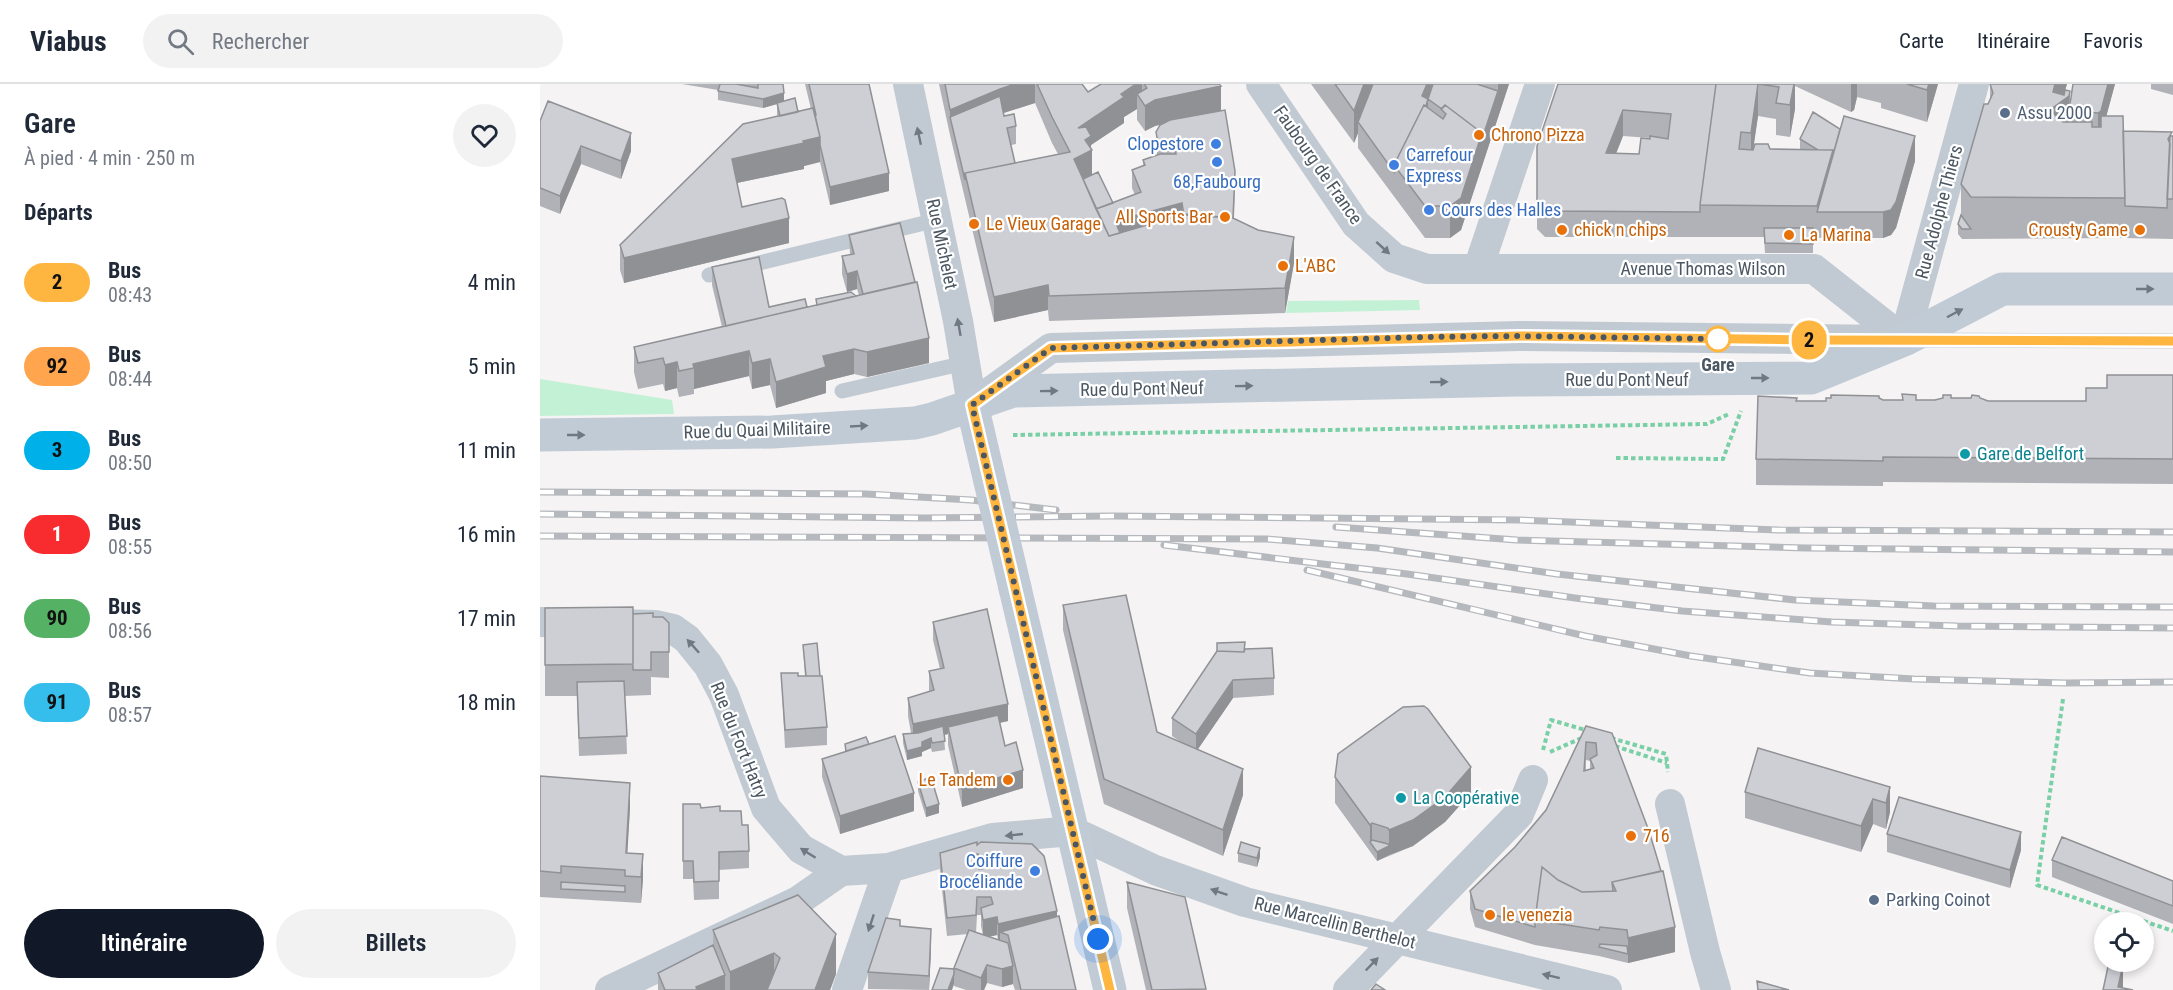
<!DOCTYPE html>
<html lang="fr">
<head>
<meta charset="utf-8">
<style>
  body { margin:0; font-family:"Roboto Condensed",sans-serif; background:#f2f2f3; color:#1f2937; height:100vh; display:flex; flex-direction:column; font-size:22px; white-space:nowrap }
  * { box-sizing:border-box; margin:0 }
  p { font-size:20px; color:#747a83 }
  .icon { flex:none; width:33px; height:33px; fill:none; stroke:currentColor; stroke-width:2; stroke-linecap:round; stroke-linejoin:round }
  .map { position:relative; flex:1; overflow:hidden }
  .details { display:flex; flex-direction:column; background:#fff; width:540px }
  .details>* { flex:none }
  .badge { padding:0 12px; border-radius:20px; font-size:21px; line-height:39px }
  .tools { position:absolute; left:1554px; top:828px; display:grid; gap:12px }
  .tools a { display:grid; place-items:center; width:60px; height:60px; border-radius:50%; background:#fff; box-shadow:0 3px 9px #0003; font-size:30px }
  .you { position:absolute; width:30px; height:30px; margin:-15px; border:4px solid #fff; border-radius:50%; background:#1a73e8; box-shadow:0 0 0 9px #1a73e833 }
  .map>.badge { position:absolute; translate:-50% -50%; box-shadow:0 0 0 3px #fff }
  h2 { padding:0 24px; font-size:22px; line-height:54px }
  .round { display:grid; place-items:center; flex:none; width:63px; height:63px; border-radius:32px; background:#f2f2f3 }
  .head { display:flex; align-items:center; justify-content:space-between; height:102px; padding:0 24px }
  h1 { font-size:28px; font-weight:600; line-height:45px }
  .primary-button { display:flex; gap:12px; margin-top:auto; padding:12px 24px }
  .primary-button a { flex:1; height:69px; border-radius:36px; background:#111827; color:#fff; font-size:24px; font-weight:600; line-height:69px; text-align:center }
  .primary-button a+a { background:#f2f2f3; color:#1f2937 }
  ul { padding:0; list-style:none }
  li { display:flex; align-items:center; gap:18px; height:84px; padding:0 24px }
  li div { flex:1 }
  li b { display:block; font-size:22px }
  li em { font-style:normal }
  li .badge { min-width:66px; font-weight:700; text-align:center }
  header { display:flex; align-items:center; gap:36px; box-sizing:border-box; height:84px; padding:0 30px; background:#fff; border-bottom:2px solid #e0e1e3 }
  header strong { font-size:28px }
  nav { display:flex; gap:33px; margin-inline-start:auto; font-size:21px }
  .search { width:420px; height:54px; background:#f2f2f3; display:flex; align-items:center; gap:15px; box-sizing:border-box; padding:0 21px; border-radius:33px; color:#747a83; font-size:22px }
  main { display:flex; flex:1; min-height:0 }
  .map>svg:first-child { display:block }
</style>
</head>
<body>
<header>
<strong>Viabus</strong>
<div class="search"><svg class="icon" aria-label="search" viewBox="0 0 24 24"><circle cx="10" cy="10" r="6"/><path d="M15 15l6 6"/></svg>Rechercher</div>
<nav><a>Carte</a><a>Itinéraire</a><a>Favoris</a></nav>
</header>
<main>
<section class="details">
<div class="head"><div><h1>Gare</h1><p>À pied · 4 min · 250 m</p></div><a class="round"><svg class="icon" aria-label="heart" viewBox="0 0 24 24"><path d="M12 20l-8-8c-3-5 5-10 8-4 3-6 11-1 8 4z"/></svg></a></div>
<h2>Départs</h2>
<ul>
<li><span class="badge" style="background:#ffb641;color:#111">2</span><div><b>Bus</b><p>08:43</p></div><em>4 min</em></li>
<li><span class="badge" style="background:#ffa54d;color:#111">92</span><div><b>Bus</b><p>08:44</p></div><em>5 min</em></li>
<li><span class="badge" style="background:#00b1e9;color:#111">3</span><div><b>Bus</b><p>08:50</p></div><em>11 min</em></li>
<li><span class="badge" style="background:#f82b2f;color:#fff">1</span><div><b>Bus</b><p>08:55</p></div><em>16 min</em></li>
<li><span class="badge" style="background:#55b264;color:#111">90</span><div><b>Bus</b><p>08:56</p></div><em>17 min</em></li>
<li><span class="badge" style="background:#35beec;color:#111">91</span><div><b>Bus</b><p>08:57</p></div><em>18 min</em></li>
</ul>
<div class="primary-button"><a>Itinéraire</a><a>Billets</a></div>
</section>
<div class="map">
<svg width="1633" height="906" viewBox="0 0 1633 906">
  <rect width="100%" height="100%" fill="#f5f3f3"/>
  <!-- green -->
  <path fill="#c3f1d5" d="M879,216L880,226L746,229L748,217Z
    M0,295L132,316L134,330L0,332Z"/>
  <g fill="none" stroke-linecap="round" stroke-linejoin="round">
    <!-- path -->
    <path stroke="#7ad0a6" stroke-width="4" stroke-dasharray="4.5 3" stroke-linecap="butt" d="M473,351L1167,340L1189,330
      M1076,374L1183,375L1201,327
      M1523,615L1497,801L1633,847
      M1071,654L1126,670L1128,688
      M1075,662L1127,679
      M1003,666L1011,636L1049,647
      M1010,668L1044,653"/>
    <!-- lane -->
    <path stroke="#c1cad2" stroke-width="15" d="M169,191L397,136
      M1379,256L1633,257
      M302,307L425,279"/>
    <!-- street -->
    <path stroke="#c1cad2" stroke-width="30" d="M368,0L418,237L432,321L511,264L979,252L1361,256
      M721,0L816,140L854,174L887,185H1274L1364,256
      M938,185L1000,0
      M1364,256L1434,0
      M0,538L115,541L133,545L147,555L168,581L184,611L226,724L261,765L301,787L349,784L453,754L532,747L615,786L705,818L1067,906
      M1130,720L1165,868L1176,906
      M70,906L258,817L301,787
      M307,906L349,784
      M808,906L979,730L993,696"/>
    <!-- secondary -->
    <path stroke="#c1cbd6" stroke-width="33" d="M0,351L232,348L375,339L392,335L473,307L977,296L1271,294L1364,256L1462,205H1633
      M475,504L570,906"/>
    <!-- rail casing -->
    <g stroke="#b5b8bd" stroke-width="7">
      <path id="rail" d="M0,408L326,410L431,416L516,426
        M0,430L384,434L572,432L980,436L1238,446L1633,448
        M796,443L977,456L1266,464L1633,468
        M0,452L727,455L837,464L1017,490L1255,516L1394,522L1633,523
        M624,461L867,490L1035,514L1142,527L1292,538L1417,542L1633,544
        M767,486L1045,552L1151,572L1270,589L1374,595L1525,599L1633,598"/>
    </g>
    <!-- rail -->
    <use href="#rail" stroke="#fff" stroke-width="4.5" stroke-dasharray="14" stroke-linecap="butt"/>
    <!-- secondary-bridge -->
    <path stroke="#c1cbd6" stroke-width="33" d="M432,321L475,504"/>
  </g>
  <!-- wall -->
  <path fill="#b0b2b7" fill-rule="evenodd" d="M142,0H243L244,17L258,28L271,25L265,0H329L349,107L290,121L280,78L264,82V85L197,99L202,123L249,159L84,199L80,186V161L237,32V20L223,24L178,16V6Z
    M399,0H542L548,8L561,0H679L681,27L695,105L694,134L754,179L745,229L509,237L508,226L454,238L410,51ZM495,19L512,59L518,70L475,79L471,61L476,60V42L464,32V29ZM597,25V36L605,47L615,42L621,40L616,48L617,71L603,76V82L592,86V104L595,111L573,119L552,91L551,61L584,39V33Z
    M771,0H969L921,146L910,154H885L818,64V49L814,59Z
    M1018,0H1398L1387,38L1341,24V19L1317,13L1314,26L1311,28L1255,2V25L1250,53L1236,51V35L1218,32L1213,64L1262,65H1260V55L1300,45L1375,77L1356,144L1351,151L1343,154H1273V169H1225L1224,153H1005L997,145V62ZM1083,52L1110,54L1099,70L1076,69Z
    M1450,0H1527L1525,6L1530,23L1575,0L1566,32L1583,47L1633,52V155L1585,154L1422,155L1418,150V140L1421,131V100L1450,15Z
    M1611,0H1633V11L1611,5Z
    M0,37L91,67L81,95L41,80L20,130L0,122Z
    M309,151L389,279L327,293L314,290L286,297V309L236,324L230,301L212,305L209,292L154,305V310L139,313L137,304L125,307L123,300L98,305L94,288V263L182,243L172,201V183L229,223H267L276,221V215L319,211L317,205L307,208L302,190V172L310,171Z
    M1633,291V400L1343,398V402L1216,401V375L1257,317H1286L1339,314L1343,316H1362V310L1376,316H1395L1411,314H1440L1448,317H1546V304H1567Z
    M523,521L617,648L642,659L632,652V634L705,565L734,594V611L693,614L658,665L703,711L683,772L564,720L523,546Z
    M5,524L93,530L113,533L129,539V594L111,593V611L85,612L87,670L39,672L37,612H5Z
    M393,538L468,637L459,639L465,662L483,704L422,723L408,661V650L404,651L405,666L392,668L391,664L382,668V672L367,676L363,659V650L371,649L368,632V614L389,608V587L400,585L393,556Z
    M263,561L280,592L287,643V661L245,664L241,589L258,592H265Z
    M1046,642L1072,649L1135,868L1088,879L1059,872L995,861L935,843L930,825V807L975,763L1006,726ZM1046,676L1050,677V685L1046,686Z
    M305,660H329L374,727L300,750L282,693V675L305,668Z
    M0,692L90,724L87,769L103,795L101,819L0,813Z
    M795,693L931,709L905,738L873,762L837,777L795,719Z
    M378,698L399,729L386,733L378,707Z
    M1350,703V728L1346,745L1333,740L1321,768L1205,734V708Z
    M143,720L180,727L202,741L209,767V784L179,786V815L154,816L153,795H143Z
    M1347,750L1481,766L1470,804L1347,768Z
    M437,761L517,833L536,906H475L473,900L462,903L447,899L444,906H426L414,902V884L428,850L407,852L400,787V769ZM437,831H441V842L443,851L436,849ZM457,851L458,855L449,853Z
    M698,769L720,773L717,783L698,778Z
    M1512,776L1633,797V840L1512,793Z
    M587,798L666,906H606L587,824Z
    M360,842L391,863L389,906L328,905V888Z
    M173,846L296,890L290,906H118V889L173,861Z"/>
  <!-- shaded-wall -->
  <path fill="#909195" d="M475,0H495V19L460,30L410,33V26L460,5Z
    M596,0H602V17L597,10V25L584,33V39L551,61V67L552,66V92L534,101V75L538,44L581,10Z
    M824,0H837L818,38V49L814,59V27Z
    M887,0H895L888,15V40L882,12Z
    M958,0H969L921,146L910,154V122L942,49L958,8Z
    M1218,0V32L1211,81V49Z
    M1254,0H1255V25L1250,53V21Z
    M1311,0H1317V13L1314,26L1311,28Z
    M1389,0H1398L1387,38V6Z
    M1515,0H1527L1522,17L1530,7L1529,53L1511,66V25L1513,8Z
    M1568,0H1575L1561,52L1558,55V29Z
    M681,2V28L615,42L605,47V22L615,16Z
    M244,9V18L223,24V15Z
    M1083,26V52L1066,95V69Z
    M91,49V67L81,95V77Z
    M1375,52V77L1356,144L1351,151L1343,154V128Z
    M280,53V78L264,82V85L192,100V75Z
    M41,62V80L20,130V112Z
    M1293,66V98L1277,128V122Z
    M349,89V107L290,121V103Z
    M642,119V137L575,155V137Z
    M249,134V159L84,199V174Z
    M754,153V179L745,229V204Z
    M317,187V205L307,208V190Z
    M508,201V226L454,238V213Z
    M389,254V279L327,293V268Z
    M314,265V290L286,297V309L236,324V298L283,272Z
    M209,267V292L154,305V284L153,280Z
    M230,275V301L212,305V279Z
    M137,278V304L125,307V281Z
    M693,596V614L656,668V650Z
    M468,620V637L410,650L408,643V650L373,658V640Z
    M391,654V664L382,668V672L367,676V667Z
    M931,683V709L905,738L873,762L849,771V746Z
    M703,685V711L683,772V746Z
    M483,686V704L422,723V705Z
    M90,699V724L86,794V769Z
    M1350,703V728L1346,745V719Z
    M374,709V727L300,750V732Z
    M1333,715V740L1321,768V742Z
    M399,720V729L386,733V724Z
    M832,739V761L830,758V741Z
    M1481,748V766L1470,804V786Z
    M849,762V771L837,777V768Z
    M720,764V773L717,783V774Z
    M103,770V795L101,819V793Z
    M517,827V845L468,851L460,848V858H458V840Z
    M457,833V851L443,854V836Z
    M1135,843V868L1088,879V854Z
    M391,845V863L389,906V892Z
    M296,850V890L290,906H275Z
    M234,869V906H190V888Z
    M447,881V899L444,906H441V894Z
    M1583,881V906L1578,903Z
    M473,882V900L462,903V885Z
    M414,890V900L412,906H408Z
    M185,891V906H156V903Z"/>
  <!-- building -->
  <path fill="#cdcfd5" stroke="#909195" stroke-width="1.5" fill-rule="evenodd" d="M180,0H196L218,4V0H243L244,9L223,15L178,7Z
    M269,0H329L349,89L290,103L280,61V53L275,31H276Z
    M405,0H475L460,5L410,26Z
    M497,0H542L548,8L561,0H596L581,10L584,13L538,44L546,43L551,52L545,56L552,66L534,75L569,152L645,130L693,134L718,146L754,153L745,204L509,212L508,201L454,213L425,89L530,68L512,33Z
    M604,0H679L681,2L615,16L605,22L597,10L607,4Z
    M795,0H824L814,27Z
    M833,0H887L882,12L888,15L886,22L884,21L854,81V88L818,38Z
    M893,0H937L958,7L942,55V49L905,21L902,25L888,15Z
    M1018,0H1176L1160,121V128L1005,127L997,119V62ZM1083,26L1131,30L1128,55L1110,52V55L1101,54L1099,70L1066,69Z
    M1176,0H1254L1250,21L1236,19L1239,3L1218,0L1211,49L1201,48L1199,65L1213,66L1215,60H1228L1230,65L1293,66L1277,122L1160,121Z
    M1367,0H1389L1387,6Z
    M1450,0H1515L1513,8L1524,11L1525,6L1530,7L1529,12L1511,25L1507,24L1523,38H1552V43H1561V32H1583L1585,114L1431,113L1421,100L1444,20H1448L1453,9Z
    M1533,0H1568L1561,27L1558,29L1529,27Z
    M460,12L464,32L474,30L476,42L467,44L475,79L425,89V96L410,33Z
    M255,14L258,28L240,32L237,19Z
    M8,17L91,49L81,77L41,62L20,112L0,104V37Z
    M884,21L903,35L906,30L901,25L905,21L942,49L921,114L910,122H885L854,81Z
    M273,24L280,53L263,57L264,59L192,75L202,123L242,114L245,116L249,134L84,174L80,161L203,40Z
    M685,26L695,87L693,134L644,131L642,119L575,137L580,149L569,152L556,125L601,108L592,86L605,81L603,76L620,70H636L635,65L630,66L629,58L618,59L616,48L620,41L630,36Z
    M1273,28L1300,45L1293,71V66H1278L1260,55Z
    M1304,32L1375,52L1356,118L1351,126L1343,128H1277Z
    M1583,47L1632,48L1628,55L1630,60L1627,124L1585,122Z
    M1630,52H1633V115H1627Z
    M558,88L573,119L556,125L543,95Z
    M1421,131L1431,145H1422L1418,140Z
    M360,139L375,198L323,210L317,187L307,190L302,172L314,170L309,151Z
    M1224,144H1273V160L1225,159Z
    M219,173L229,223L265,215L267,223L186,242L172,183Z
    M377,198L389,254L327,268L314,265L283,272L286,283L236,298L230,275L212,279L209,267L153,280L154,284L139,287L137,278L125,281L123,274L98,279L94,263Z
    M311,208L316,212L277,221L276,215Z
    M1567,291H1633V375L1343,373V377L1216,375L1218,312L1257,314L1256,317H1286V314H1291V311L1339,312V314L1343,316H1363L1362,310L1376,311V316H1395L1403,314V311H1411V314H1431L1432,311L1439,312L1440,314L1448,317H1546V304H1567Z
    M586,511L617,648L703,685L683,746L564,695L523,521Z
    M93,523V580L5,581V524Z
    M447,525L468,620L373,640L368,614L394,606L389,587L404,584L393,538Z
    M113,529V533H123L129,539V568H111V586H93V530Z
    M705,558L704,568L677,567V559Z
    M277,559L280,592H266L263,561Z
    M732,564L734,594L693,596L656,650L632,634L677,567L704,568L705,565Z
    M241,589H258V592H282L287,643L245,646Z
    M84,597L87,652L39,654L37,598Z
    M884,622L888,625L931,683L905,713L873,736L849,746L848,744L832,739L830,741L795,693L798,670L863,623Z
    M458,631L465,662L476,658L483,686L422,705L408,643Z
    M403,642L405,657L392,659L391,654L382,658V663L367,667L363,650L378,649Z
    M1046,642L1072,649L1109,747L1121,787L1072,798L1073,807L1042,808L1018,796L1002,783L995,836V843L935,825L930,807L975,763L1006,726ZM1046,658L1056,659L1057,671L1050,675L1054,684L1044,687Z
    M355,652L374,709L300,732L282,675Z
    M326,653L329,660L306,667L305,660Z
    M1218,664L1350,703L1346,719L1333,715L1321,742L1205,708Z
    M0,692L90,699L86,769L103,770L101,793L85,792V786L21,782V789L0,787Z
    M391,693L399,720L386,724L378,698Z
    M1359,713L1481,748L1470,786L1347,750Z
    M143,720H160L161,724L180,722V727H201L202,741H208L209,767L179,768V797L154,798L153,777H143Z
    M1522,753L1633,797V822L1512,776Z
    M832,756L848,760L849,762L837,768L830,758Z
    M437,758V761L441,758L492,760L504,772L517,827L458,840L457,833L443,836L441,824L453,820L451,813H437L436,831L407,834L400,769ZM437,770H438L442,785H439Z
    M701,758L720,764L717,774L698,769Z
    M1002,783L1018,796L1042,808L1076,807L1072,798L1123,787L1135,843L1088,854L1087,846L1060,843L1059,846L995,836Z
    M21,798L85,802V808L21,805Z
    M587,798L645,813L666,905L612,906Z
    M258,811L296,850L275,906H227L240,874L234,869L190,888L173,846Z
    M519,832L536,906H481L468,851L460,848Z
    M346,834L360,836V842L391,845L389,892L328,888Z
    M429,846L468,859L473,882L462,885L447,881L441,894L414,884Z
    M1060,860L1087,862L1088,870L1059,863Z
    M173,861L185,891L156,903L157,906H125L118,889Z
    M1569,878L1583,881L1578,903L1593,906H1563Z
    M400,884L414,885V890L408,906H392Z
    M1217,897L1249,906H1218Z
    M836,900L845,906H831Z"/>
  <!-- one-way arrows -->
  <defs><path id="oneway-solid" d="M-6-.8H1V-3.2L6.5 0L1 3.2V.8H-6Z" transform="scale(1.5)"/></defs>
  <g fill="#6e7983">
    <use href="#oneway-solid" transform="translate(379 52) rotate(-102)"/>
    <use href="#oneway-solid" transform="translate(843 164) rotate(42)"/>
    <use href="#oneway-solid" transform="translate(419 243) rotate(-100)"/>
    <use href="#oneway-solid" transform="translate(153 562) rotate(-132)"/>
    <use href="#oneway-solid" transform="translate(474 751) rotate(174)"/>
    <use href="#oneway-solid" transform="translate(268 769) rotate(-148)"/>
    <use href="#oneway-solid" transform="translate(679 808) rotate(-161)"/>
    <use href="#oneway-solid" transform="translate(331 839) rotate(108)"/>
    <use href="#oneway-solid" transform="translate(832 880) rotate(-46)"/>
    <use href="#oneway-solid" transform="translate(1011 892) rotate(-166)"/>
  </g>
  <g fill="#6e7984">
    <use href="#oneway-solid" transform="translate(1605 205)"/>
    <use href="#oneway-solid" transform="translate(1415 229) rotate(-28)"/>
    <use href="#oneway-solid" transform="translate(1220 294)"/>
    <use href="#oneway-solid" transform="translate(899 298) rotate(-1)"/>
    <use href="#oneway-solid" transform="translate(704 302) rotate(-1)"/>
    <use href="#oneway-solid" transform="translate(509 307) rotate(-1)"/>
    <use href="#oneway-solid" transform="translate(319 342) rotate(-3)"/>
    <use href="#oneway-solid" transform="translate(36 351)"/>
  </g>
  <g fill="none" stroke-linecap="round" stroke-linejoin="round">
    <!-- line casing -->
    <g stroke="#fff" stroke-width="14">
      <path id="line" d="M570,906L432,321L511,264L979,252L1272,256L1633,257"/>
    </g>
    <!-- line -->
    <use href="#line" stroke="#ffb641" stroke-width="9"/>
    <!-- walk -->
    <path stroke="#4a5661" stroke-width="6" stroke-dasharray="0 10.8" d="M558,855L432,321L511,264L886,253L979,252L1178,255"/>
  </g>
  <!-- markers -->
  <g fill="#5c6f8a" stroke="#fff" stroke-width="2">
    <circle cx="1465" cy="29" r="6"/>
    <circle cx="1334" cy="816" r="6"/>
  </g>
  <g fill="#e8710a" stroke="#fff" stroke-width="2">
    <circle cx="939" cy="51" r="6"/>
    <circle cx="685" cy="133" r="6"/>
    <circle cx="434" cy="140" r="6"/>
    <circle cx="1022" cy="146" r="6"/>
    <circle cx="1600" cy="146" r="6"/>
    <circle cx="1249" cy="151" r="6"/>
    <circle cx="743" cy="182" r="6"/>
    <circle cx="468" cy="696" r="6"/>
    <circle cx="1091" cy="752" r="6"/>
    <circle cx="950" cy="831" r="6"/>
  </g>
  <g fill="#3f7fe0" stroke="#fff" stroke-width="2">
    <circle cx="676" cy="60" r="6"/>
    <circle cx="677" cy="78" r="6"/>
    <circle cx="854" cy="81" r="6"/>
    <circle cx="889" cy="126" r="6"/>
    <circle cx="495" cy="787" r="6"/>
  </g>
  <circle fill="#fff" stroke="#ffb641" stroke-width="3" cx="1178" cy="255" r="12"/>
  <g fill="#0f9aa8" stroke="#fff" stroke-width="2">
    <circle cx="1425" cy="370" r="6"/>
    <circle cx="861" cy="714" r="6"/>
  </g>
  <g text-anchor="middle" stroke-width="4.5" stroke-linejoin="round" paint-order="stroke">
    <!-- service labels -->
    <g font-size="18" fill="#4e5e75" stroke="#fff" text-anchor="start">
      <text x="1477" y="35">Assu 2000</text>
      <text x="1346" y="822">Parking Coinot</text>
    </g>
    <!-- food labels -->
    <g font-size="18" fill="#c56008" stroke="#fff" text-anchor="start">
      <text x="951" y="57">Chrono Pizza</text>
      <text x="673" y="139" text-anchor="end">All Sports Bar</text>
      <text x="446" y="146">Le Vieux Garage</text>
      <text x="1034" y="152">chick n chips</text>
      <text x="1588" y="152" text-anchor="end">Crousty Game</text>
      <text x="1261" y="157">La Marina</text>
      <text x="755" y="188">L'ABC</text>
      <text x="456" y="702" text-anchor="end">Le Tandem</text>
      <text x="1103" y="758">716</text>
      <text x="962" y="837">le venezia</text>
    </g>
    <!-- shop labels -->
    <g font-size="18" fill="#366cbe" stroke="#fff" text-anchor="end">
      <text x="664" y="66">Clopestore</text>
      <text x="866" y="77" text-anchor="start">Carrefour<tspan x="866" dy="21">Express</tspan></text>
      <text x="677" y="104" text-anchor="middle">68,Faubourg</text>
      <text x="901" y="132" text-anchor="start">Cours des Halles</text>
      <text x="483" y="783">Coiffure<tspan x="483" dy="21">Brocéliande</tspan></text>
    </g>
    <!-- street labels -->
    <g font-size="18" fill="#4a5661" stroke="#fff">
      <text transform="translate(778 81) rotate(55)" y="6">Faubourg de France</text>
      <text transform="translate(1399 128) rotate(-75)" y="6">Rue Adolphe Thiers</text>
      <text transform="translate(402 160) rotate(78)" y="6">Rue Michelet</text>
      <text x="1163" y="191">Avenue Thomas Wilson</text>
      <text x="1087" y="302">Rue du Pont Neuf</text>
      <text transform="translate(602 305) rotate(-1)" y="6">Rue du Pont Neuf</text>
      <text transform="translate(217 346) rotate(-2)" y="6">Rue du Quai Militaire</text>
      <text transform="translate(199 656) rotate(68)" y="6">Rue du Fort Hatry</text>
      <text transform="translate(795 839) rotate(14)" y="6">Rue Marcellin Berthelot</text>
    </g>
    <!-- stop labels -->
    <g font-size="18" font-weight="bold" fill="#4a5661" stroke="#fff">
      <text x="1178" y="287">Gare</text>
    </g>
    <!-- culture labels -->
    <g font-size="18" fill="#0d838f" stroke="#fff" text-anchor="start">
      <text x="1437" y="376">Gare de Belfort</text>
      <text x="873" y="720">La Coopérative</text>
    </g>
  </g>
</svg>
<div class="tools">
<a><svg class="icon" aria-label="locate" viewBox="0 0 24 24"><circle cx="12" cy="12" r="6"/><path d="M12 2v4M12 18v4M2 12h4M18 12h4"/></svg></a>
</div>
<div class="you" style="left:558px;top:855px"></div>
<b class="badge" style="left:1269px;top:256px;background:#ffb641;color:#111">2</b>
</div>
</main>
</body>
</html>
